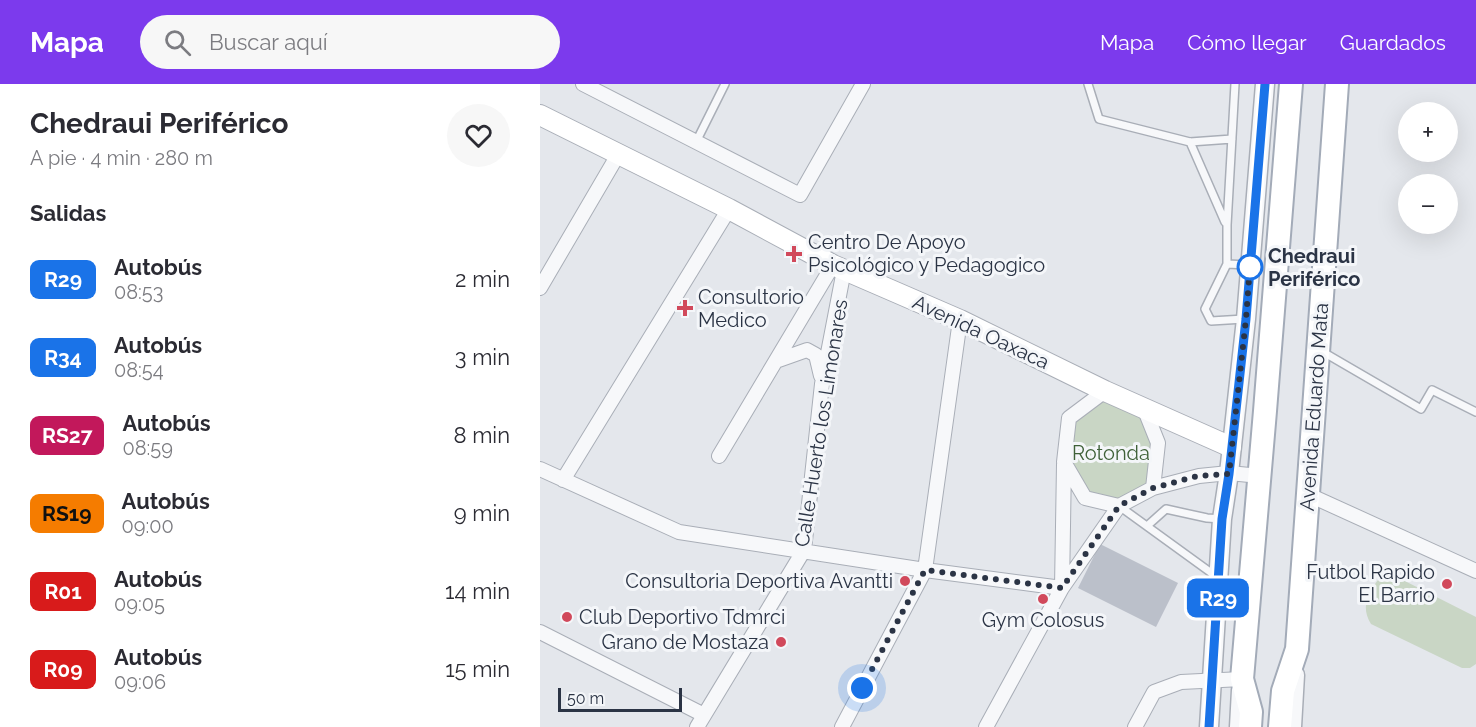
<!DOCTYPE html>
<html lang="es">
<head>
<meta charset="utf-8">
<style>
  body { margin:0; font-family:Raleway,sans-serif; background:#f7f7f7; color:#2b2b33; height:100vh; display:flex; flex-direction:column; font-size:22px; white-space:nowrap }
  * { box-sizing:border-box; margin:0 }
  p { font-size:20px; color:#7c7c81 }
  .icon { flex:none; width:33px; height:33px; fill:none; stroke:currentColor; stroke-width:2; stroke-linecap:round; stroke-linejoin:round }
  .map { position:relative; flex:1; overflow:hidden }
  .drawer { display:flex; flex-direction:column; background:#fff; width:540px }
  .drawer>* { flex:none }
  .badge { padding:0 12px; border-radius:9px; font-size:21px; line-height:39px }
  .fabs { position:absolute; left:858px; top:18px; display:grid; gap:12px }
  .fabs a { display:grid; place-items:center; width:60px; height:60px; border-radius:50%; background:#fff; box-shadow:0 6px 24px #0002; font-size:30px }
  .scale { position:absolute; left:18px; bottom:15px; width:124px; box-sizing:border-box; padding-left:6px; border:3px solid #2b3445; border-top:0; font-size:16px; line-height:21px; white-space:nowrap; color:#2b3445; -webkit-text-stroke:4px #f4f6f9; paint-order:stroke }
  .you { position:absolute; width:30px; height:30px; margin:-15px; border:4px solid #fff; border-radius:50%; background:#1a73e8; box-shadow:0 0 0 9px #1a73e833 }
  .map>.badge { position:absolute; translate:-50% -50%; box-shadow:0 0 0 3px #fff }
  h2 { padding:0 30px; font-size:22px; line-height:54px }
  .round { display:grid; place-items:center; flex:none; width:63px; height:63px; border-radius:32px; background:#f7f7f7 }
  .head { display:flex; align-items:center; justify-content:space-between; height:102px; padding:0 30px }
  h1 { font-size:28px; font-weight:700; line-height:45px }
  ul { padding:0; list-style:none }
  li { display:flex; align-items:center; gap:18px; height:78px; padding:0 30px }
  li div { flex:1 }
  li b { display:block; font-size:22px }
  li em { font-style:normal }
  li .badge { min-width:66px; font-weight:700; text-align:center }
  header { display:flex; align-items:center; gap:36px; box-sizing:border-box; height:84px; padding:0 30px; background:#7c3aed; color:#fff }
  header strong { font-size:28px }
  nav { display:flex; gap:33px; margin-inline-start:auto; font-size:21px }
  .search { width:420px; height:54px; background:#f7f7f7; display:flex; align-items:center; gap:15px; box-sizing:border-box; padding:0 21px; border-radius:33px; color:#7c7c81; font-size:22px }
  main { display:flex; flex:1; min-height:0 }
  .map>svg:first-child { display:block }
</style>
</head>
<body>
<header>
<strong>Mapa</strong>
<div class="search"><svg class="icon" aria-label="search" viewBox="0 0 24 24"><circle cx="10" cy="10" r="6"/><path d="M15 15l6 6"/></svg>Buscar aquí</div>
<nav><a>Mapa</a><a>Cómo llegar</a><a>Guardados</a></nav>
</header>
<main>
<section class="drawer">
<div class="head"><div><h1>Chedraui Periférico</h1><p>A pie · 4 min · 280 m</p></div><a class="round"><svg class="icon" aria-label="heart" viewBox="0 0 24 24"><path d="M12 20l-8-8c-3-5 5-10 8-4 3-6 11-1 8 4z"/></svg></a></div>
<h2>Salidas</h2>
<ul>
<li><span class="badge" style="background:#1a73e8;color:#fff">R29</span><div><b>Autobús</b><p>08:53</p></div><em>2 min</em></li>
<li><span class="badge" style="background:#1a73e8;color:#fff">R34</span><div><b>Autobús</b><p>08:54</p></div><em>3 min</em></li>
<li><span class="badge" style="background:#c2185b;color:#fff">RS27</span><div><b>Autobús</b><p>08:59</p></div><em>8 min</em></li>
<li><span class="badge" style="background:#f57c00;color:#111">RS19</span><div><b>Autobús</b><p>09:00</p></div><em>9 min</em></li>
<li><span class="badge" style="background:#d81b1b;color:#fff">R01</span><div><b>Autobús</b><p>09:05</p></div><em>14 min</em></li>
<li><span class="badge" style="background:#d81b1b;color:#fff">R09</span><div><b>Autobús</b><p>09:06</p></div><em>15 min</em></li>
</ul>
</section>
<div class="map">
<svg width="936" height="643" viewBox="0 0 936 643">
  <rect width="100%" height="100%" fill="#e4e7ec"/>
  <!-- green -->
  <path fill="#c9d6c5" d="M566,309L603,326L617,360L608,402L580,418L547,412L526,380L531,335Z
    M843,490L853,491L936,533V580L930,584H922L831,540C819,521 830,505 843,490Z"/>
  <!-- building -->
  <path fill="#bbc0ca" d="M560,460L638,499L616,543L538,504Z"/>
  <g fill="none" stroke-linecap="round" stroke-linejoin="round">
    <!-- service casing -->
    <g stroke="#a9aeb7" stroke-width="10">
      <path id="service" d="M548,0L559,35L650,58L692,55
        M695,0L687,141V180L665,225L671,237L704,235
        M156,58L185,0
        M650,58L685,138
        M687,180L708,181
        M783,268L881,325L892,306L936,328
        M579,422L677,493
        M607,442L626,425L667,434L682,435"/>
    </g>
    <!-- minor casing -->
    <g stroke="#a9aeb7" stroke-width="16">
      <path id="minor" d="M43,0L260,111L323,0
        M0,204L79,69
        M236,277L267,266L276,271L281,292
        M565,307L529,334L524,378L545,414L579,422
        M604,324L618,359L613,404
        M179,372L293,181
        M0,385L139,448L385,486L522,504
        M23,396L189,125
        M767,410L936,487
        M522,504L524,380
        M0,548L164,631
        M157,643L264,466L282,300L304,186
        M302,643L385,486L420,236
        M446,643L522,504L579,422L613,404L659,392L689,389L720,392
        M595,643L614,608L641,598L702,595"/>
    </g>
    <!-- tertiary casing -->
    <g stroke="#a9aeb7" stroke-width="21">
      <path id="tertiary" d="M669,643L682,435L689,389L706,235L725,0
        M699,643L701,606
        M752,643L755,591"/>
    </g>
    <!-- secondary casing -->
    <g stroke="#a9aeb7" stroke-width="22">
      <path id="secondary" d="M0,31L189,125L293,181L420,236L565,307L691,363"/>
    </g>
    <!-- primary casing -->
    <g stroke="#a3abb8" stroke-width="26">
      <path id="primary" d="M710,643L711,628L702,595L725,327L751,0
        M740,643L743,607L757,565L797,0"/>
    </g>
    <!-- service -->
    <use href="#service" stroke="#f7f8fa" stroke-width="7"/>
    <!-- minor -->
    <use href="#minor" stroke="#f7f8fa" stroke-width="14"/>
    <!-- tertiary -->
    <use href="#tertiary" stroke="#f7f8fa" stroke-width="18"/>
    <!-- secondary -->
    <use href="#secondary" stroke="#fff" stroke-width="20"/>
    <!-- primary -->
    <use href="#primary" stroke="#fff" stroke-width="22"/>
  </g>
  <g fill="none" stroke-linecap="round" stroke-linejoin="round">
    <!-- line casing -->
    <g stroke="#fff" stroke-width="14">
      <path id="line" d="M669,643L682,435L689,390L706,235L725,0"/>
    </g>
    <!-- line -->
    <use href="#line" stroke="#1a73e8" stroke-width="9"/>
    <!-- walk -->
    <path stroke="#2b3445" stroke-width="6" stroke-dasharray="0 10.8" d="M322,604L385,486L522,504L579,422L613,404L658,392L689,390L706,235L710,182V183"/>
  </g>
  <!-- markers -->
  <g fill="#d1495b" stroke="#f4f6f9" stroke-width="2">
    <path d="M251 161h6v6h6v6h-6v6h-6v-6h-6v-6h6z"/>
    <path d="M142 215h6v6h6v6h-6v6h-6v-6h-6v-6h6z"/>
    <circle cx="365" cy="497" r="6"/>
    <circle cx="907" cy="500" r="6"/>
    <circle cx="503" cy="515" r="6"/>
    <circle cx="27" cy="533" r="6"/>
    <circle cx="241" cy="558" r="6"/>
  </g>
  <circle fill="#fff" stroke="#1a73e8" stroke-width="3" cx="710" cy="183" r="12"/>
  <g text-anchor="middle" stroke-width="6" stroke-linejoin="round" paint-order="stroke">
    <!-- poi labels -->
    <g font-size="20" fill="#2b3445" stroke="#f4f6f9" text-anchor="start">
      <text x="268" y="165">Centro De Apoyo<tspan x="268" dy="23">Psicológico y Pedagogico</tspan></text>
      <text x="158" y="220">Consultorio<tspan x="158" dy="23">Medico</tspan></text>
      <text x="895" y="495" text-anchor="end">Futbol Rapido<tspan x="895" dy="23">El Barrio</tspan></text>
      <text x="353" y="504" text-anchor="end">Consultoria Deportiva Avantti</text>
      <text x="39" y="540">Club Deportivo Tdmrci</text>
      <text x="503" y="543" text-anchor="middle">Gym Colosus</text>
      <text x="229" y="565" text-anchor="end">Grano de Mostaza</text>
    </g>
    <!-- stop labels -->
    <g font-size="20" font-weight="bold" fill="#2b3445" stroke="#f4f6f9" text-anchor="start">
      <text x="728" y="179">Chedraui<tspan x="728" dy="23">Periférico</tspan></text>
    </g>
    <!-- street labels -->
    <g font-size="20" fill="#2b3445" stroke="#f4f6f9">
      <text transform="translate(441 248) rotate(25)" y="7">Avenida Oaxaca</text>
      <text transform="translate(774 323) rotate(-86)" y="7">Avenida Eduardo Mata</text>
      <text transform="translate(281 339) rotate(-81)" y="7">Calle Huerto los Limonares</text>
    </g>
    <!-- park labels -->
    <g font-size="20" fill="#3f6138" stroke="#f4f6f9">
      <text x="571" y="376">Rotonda</text>
    </g>
  </g>
</svg>
<div class="fabs">
<a>+</a>
<a>−</a>
</div>
<div class="scale">50 m</div>
<div class="you" style="left:322px;top:604px"></div>
<b class="badge" style="left:678px;top:514px;background:#1a73e8;color:#fff">R29</b>
</div>
</main>
</body>
</html>
